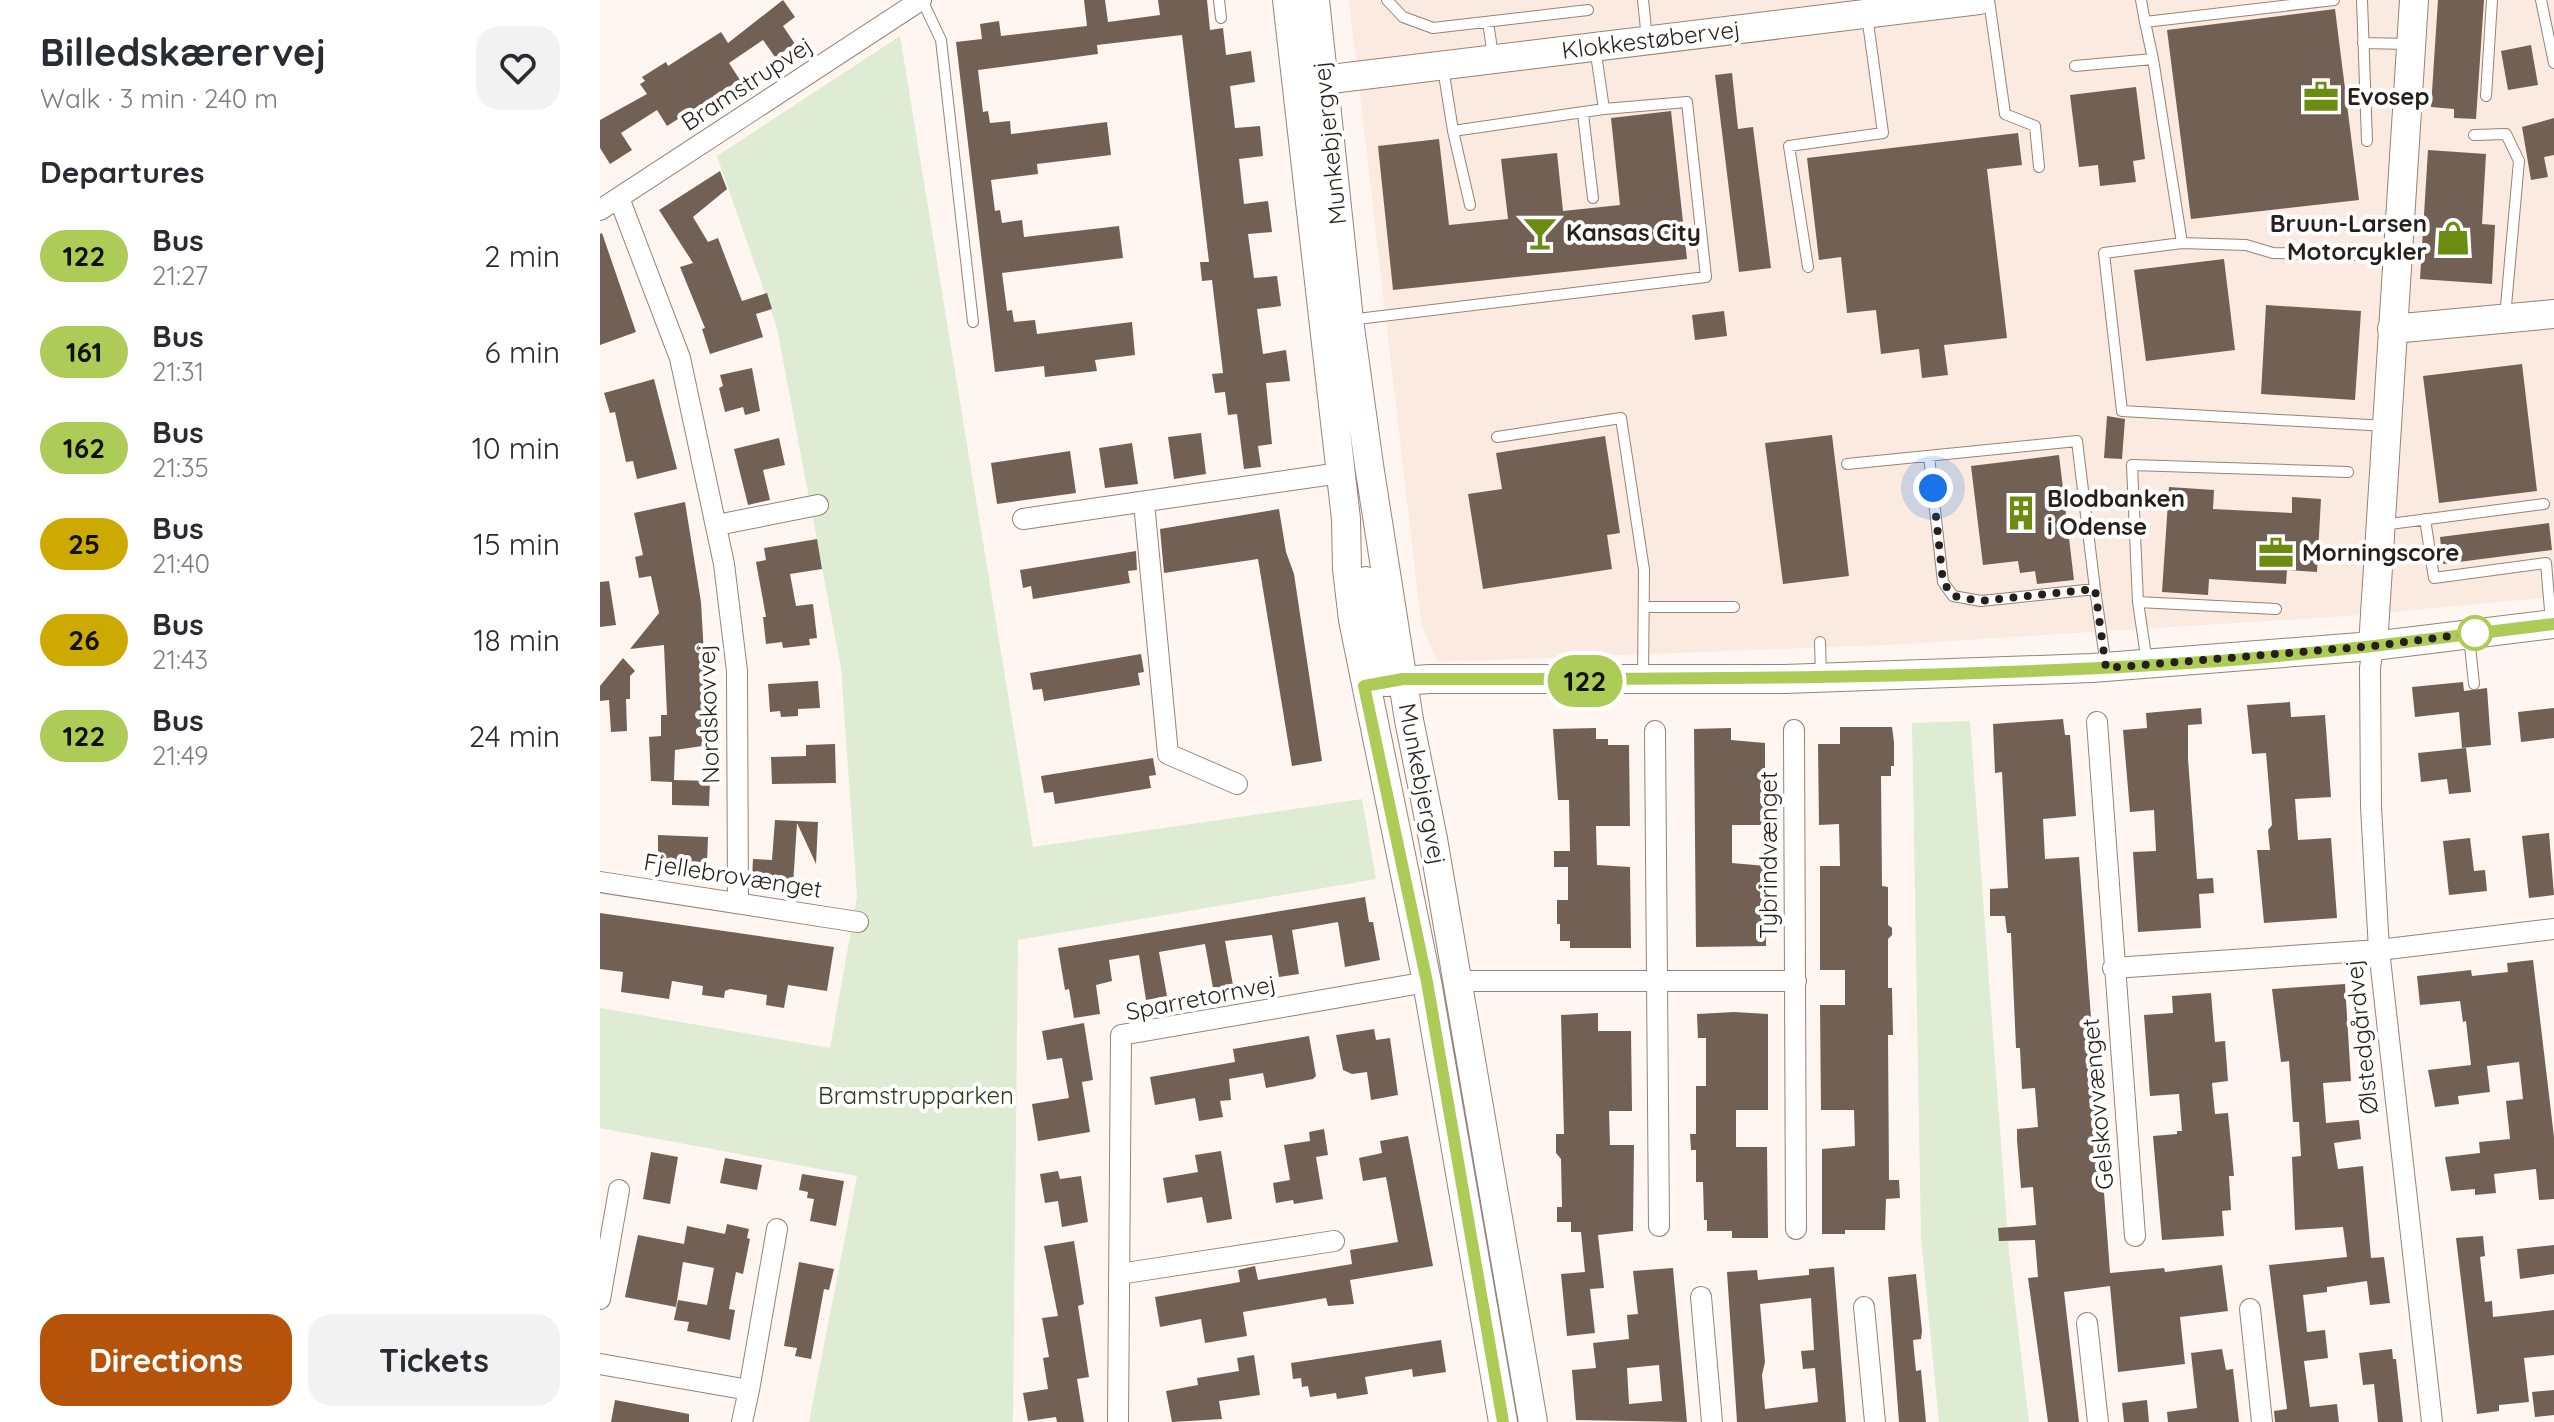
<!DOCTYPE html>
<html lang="en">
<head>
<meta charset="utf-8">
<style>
  body { margin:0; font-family:Quicksand,sans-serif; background:#f2f2f3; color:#2b2b33; height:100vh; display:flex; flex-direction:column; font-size:30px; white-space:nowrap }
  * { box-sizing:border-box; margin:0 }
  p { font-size:26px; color:#7c7c81 }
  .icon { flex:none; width:44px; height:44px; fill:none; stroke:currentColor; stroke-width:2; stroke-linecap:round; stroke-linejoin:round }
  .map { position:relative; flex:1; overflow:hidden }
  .side { display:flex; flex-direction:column; background:#fff; width:600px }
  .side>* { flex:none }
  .badge { padding:0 16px; border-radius:26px; font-size:28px; line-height:52px }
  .you { position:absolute; width:40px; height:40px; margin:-20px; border:6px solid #fff; border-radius:50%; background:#1a73e8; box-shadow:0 0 0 12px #1a73e833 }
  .map>.badge { position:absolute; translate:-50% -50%; box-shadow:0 0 0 4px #fff }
  h2 { padding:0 40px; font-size:30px; line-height:72px }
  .round { display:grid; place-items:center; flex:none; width:84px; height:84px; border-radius:24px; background:#f2f2f3 }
  .summary { display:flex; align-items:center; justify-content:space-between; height:136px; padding:0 40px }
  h1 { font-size:38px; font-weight:700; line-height:60px }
  .button { display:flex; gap:16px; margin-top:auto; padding:16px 40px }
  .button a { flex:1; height:92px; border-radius:24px; background:#b45309; color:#fff; font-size:32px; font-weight:700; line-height:92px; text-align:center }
  .button a+a { background:#f2f2f3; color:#2b2b33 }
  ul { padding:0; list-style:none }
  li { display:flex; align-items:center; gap:24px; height:96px; padding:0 40px }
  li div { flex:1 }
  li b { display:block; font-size:30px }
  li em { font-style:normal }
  li .badge { min-width:88px; font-weight:700; text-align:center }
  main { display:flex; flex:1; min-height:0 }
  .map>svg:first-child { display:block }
</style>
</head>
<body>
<main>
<section class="side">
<div class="summary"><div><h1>Billedskærervej</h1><p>Walk · 3 min · 240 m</p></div><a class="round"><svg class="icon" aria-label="heart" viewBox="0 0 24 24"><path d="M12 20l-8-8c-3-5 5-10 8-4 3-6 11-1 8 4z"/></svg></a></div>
<h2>Departures</h2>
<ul>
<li><span class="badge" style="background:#adcb57;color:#111">122</span><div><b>Bus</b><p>21:27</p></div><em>2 min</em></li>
<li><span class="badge" style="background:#adcb57;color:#111">161</span><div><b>Bus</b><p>21:31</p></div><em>6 min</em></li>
<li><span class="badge" style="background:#adcb57;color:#111">162</span><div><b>Bus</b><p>21:35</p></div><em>10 min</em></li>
<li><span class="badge" style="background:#ca0;color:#111">25</span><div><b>Bus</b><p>21:40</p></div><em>15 min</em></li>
<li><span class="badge" style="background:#ca0;color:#111">26</span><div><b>Bus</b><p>21:43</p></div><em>18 min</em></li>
<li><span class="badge" style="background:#adcb57;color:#111">122</span><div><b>Bus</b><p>21:49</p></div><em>24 min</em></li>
</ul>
<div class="button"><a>Directions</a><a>Tickets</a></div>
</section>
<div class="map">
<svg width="1954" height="1422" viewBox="0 0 1954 1422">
  <rect width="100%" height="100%" fill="#fff6f1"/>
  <!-- built -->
  <path fill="#fbeadf" d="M749,0H1954V597L1748,616L1286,645L837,662L821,622Z"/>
  <!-- green -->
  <path fill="#ddecd2" d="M300,36L433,847L762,799L776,879L418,940L413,1422H209L257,1176L0,1128V1008L230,1048L257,897L241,668L177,328L117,156Z
    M1370,721L1409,1252L1429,1422H1339L1321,1239L1312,723Z"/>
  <!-- building -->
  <path fill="#726054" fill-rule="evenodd" d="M183,0L195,17L183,26L195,44L175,57L163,40L129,63L140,80L67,126L57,110L21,133L32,150L10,164L0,148V120L47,94L40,84L45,81L42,77L66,62L68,66L121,32L128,43Z
    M484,0H505L508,22L560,15L558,0H607L610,30L623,28L626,55L651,51L655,82L630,86L635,128L660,126L663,156L639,159L644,204L668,201L672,232L648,234L654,278L677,276L681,306L657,309L663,354L686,350L690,381L666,383L672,444L658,446L661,467L644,469L637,414L628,415L625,392L615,393L612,374L623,373L612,280L602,281L600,262H609L582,35L497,45L498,54L378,70L383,112L388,111L390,123L410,121L411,134L507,122L511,155L437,164L438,174L391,180L395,211L400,210L402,223L422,220L424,237L519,226L523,258L402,273L407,311L412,310L414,322L435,320L437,334L532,322L535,355L495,360L497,371L445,377L444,366L395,372L356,42L382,39L380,24L399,21L401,36L487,26Z
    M1838,0H1884L1876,119L1854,118V109L1831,107Z
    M1735,9L1759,200L1591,219L1567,30Z
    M1931,45L1938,85L1908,90L1901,51Z
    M1132,73L1138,129L1153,127L1171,268L1139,272L1115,75Z
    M1536,87L1545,159L1533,161L1536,182L1500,186L1498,165L1479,167L1470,95Z
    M1071,111L1087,259L793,290L778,146L839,139L849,225L908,219L901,159L957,153L963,211L1020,205L1011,118Z
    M1954,118V155L1944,157L1948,177L1931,180L1922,127Z
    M1418,133L1422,165L1387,169L1407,338L1344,345L1348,375L1322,378L1319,349L1281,354L1276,310L1247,313L1241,257L1219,260L1207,158Z
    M1828,150L1886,154L1882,224L1895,225L1892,284L1820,279Z
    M120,171L127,189L93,217L108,242L118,238L142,301L167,293L172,309L156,314L163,337L110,354L102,329L105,328L80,267L93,263L59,210Z
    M2,233L36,332L0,345V234Z
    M1624,259L1635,350L1546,361L1534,270Z
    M1666,305L1761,311L1755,400L1661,394Z
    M1124,311L1127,336L1095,340L1092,315Z
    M1922,364L1937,491L1839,503L1823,376Z
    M152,368L160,411L145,415L143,407L125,412L119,388L123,386L120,375Z
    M54,379L77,469L37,479L33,461L26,462L15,412L10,413L4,393Z
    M1507,416L1525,419L1522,459L1504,458Z
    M601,433L606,474L574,479L568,437Z
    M1232,435L1249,576L1183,584L1165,443Z
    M1005,436L1020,533L1007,535L1012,569L883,589L868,494L902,489L896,453Z
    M179,438L185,465L163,470L170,500L148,505L134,449Z
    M532,443L538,484L505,488L499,448Z
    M470,451L476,493L397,504L391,463Z
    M1459,455L1474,580L1437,584L1435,571L1420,573L1418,561L1383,565L1371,466Z
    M1569,487L1614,490L1613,509L1692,513V497L1721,499L1717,572L1687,570L1686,584L1609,579L1608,595L1562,592Z
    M85,502L101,602L109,745L75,750L74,780L110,781L109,806L72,805V782L51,781L49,737L61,736V715H67L64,645L30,649L59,613L51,576L39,578L35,557L43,555L34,513Z
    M679,509L686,552L694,574L722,761L692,766L658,559L564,573L560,529Z
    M1949,523L1952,550L1843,564L1840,537Z
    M217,539L222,569L190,574L196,606L213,604L217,638L209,639L210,645L183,648L182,642L166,644L163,617H166L156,562L166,560L164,548Z
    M536,551L537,570L528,571L530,583L433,599L431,586L423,588L420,570Z
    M9,581L16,625L0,627V582Z
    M541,654L544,672L538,673L540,685L444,701L442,689L433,690L430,673Z
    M23,658L35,671L30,676V699H26L27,731L11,732L9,700L0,701V686Z
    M218,681L220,708L198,709V716L181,717L180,711L170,712L168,684Z
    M1863,682L1864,691L1887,688L1891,745L1862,748L1859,712L1815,717L1812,687Z
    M1690,702L1691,717L1725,715L1731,797L1695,799L1698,840L1731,838L1737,918L1664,923L1657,850H1670L1668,830L1672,825L1668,776L1666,753L1652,754L1647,705Z
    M1601,708L1602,724L1588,725V759L1597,879L1613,878L1614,893L1599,894L1601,928L1538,932L1533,852L1556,851L1554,810L1530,812L1523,730L1547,728L1546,713Z
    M1954,708V738L1921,742L1918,712Z
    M1463,719L1465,735H1470L1476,816L1443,819L1445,859L1479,857L1510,1273L1564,1268L1565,1272L1622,1265L1628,1311L1580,1317L1585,1364L1518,1372L1510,1286L1464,1292L1479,1422H1448L1428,1278L1438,1277L1435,1240L1399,1241L1398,1228L1436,1225L1433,1187L1421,1188L1417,1140V1129L1438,1127L1435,1088L1422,1089L1420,1048H1416L1411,933H1407L1405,916H1390V889L1408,888L1402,772L1395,773L1393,724Z
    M1240,727H1292L1294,742V766H1291V776H1281L1282,886L1288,887V925L1292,928V935L1288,939V988H1292L1293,1035H1288L1289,1180H1299L1300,1198L1286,1199L1285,1230H1245V1234H1222V1149L1255,1146L1254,1110H1221L1220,1005H1245V970H1220V866H1240L1239,824L1219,825L1218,744H1240Z
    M996,728V739H1008V745H1029L1030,826H996L997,865L1030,867L1031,948H970V941H960V924H957V900H968V867H954V851H970L969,800H958L953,729Z
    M1131,728V740L1165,743V825H1132V863L1166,866V946L1096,947L1094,729Z
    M235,744L236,783L172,784L171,757L206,756V745Z
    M1866,748L1871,792L1849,794L1847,779L1821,782L1818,753Z
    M553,758L556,775L549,776L551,788L455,804L453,792L444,793L441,776Z
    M175,820L218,822L216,864L197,823L193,885L152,879L153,859L172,860Z
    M1949,833L1954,895L1929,898L1922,836Z
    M58,835L108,837L107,862L58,861Z
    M1870,838L1874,871L1885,870L1887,891L1849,895L1843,841Z
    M765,897L769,922H773L780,960L745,967L738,922L692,930L699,974L679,977L672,935L625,941L633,985L613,988L605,944L559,952L567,996L546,1000L539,955L509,960L512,981L496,985L500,1014L474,1018L469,989L465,990L458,948Z
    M0,913L234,947L227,991L188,985L184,1008L166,1005L167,995L130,989L125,991L124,998L102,995L103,986L72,981L69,999L21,992L23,972L0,969Z
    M1933,960L1954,1137V1199L1939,1200L1936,1169L1894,1174L1896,1193L1875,1195V1189L1851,1191L1845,1157L1880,1153L1879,1142L1910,1139L1906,1101L1923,1099L1919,1062L1887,1066L1890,1092L1858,1096L1859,1104L1835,1107L1828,1070L1871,1065L1866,1021L1863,1022L1860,1001L1820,1005L1817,976L1871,970L1872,976L1908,972L1907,963Z
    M1745,984L1751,1081L1723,1083L1726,1123L1759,1120L1761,1139L1734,1143L1738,1169L1763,1166L1771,1258L1784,1257L1790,1303L1770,1305L1767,1281L1727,1287V1292L1703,1295L1707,1332L1725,1330L1728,1358L1704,1361L1710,1407L1737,1404L1739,1422H1675L1674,1411L1687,1409L1669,1265L1747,1257L1743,1227L1695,1230L1692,1157L1701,1156L1699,1122H1693L1689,1061L1681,1062L1672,989Z
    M1611,993L1615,1042L1625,1041L1628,1081L1612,1083L1615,1114L1628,1113L1634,1176H1629L1631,1210L1622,1211L1624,1236L1562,1240L1553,1136L1577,1134V1131H1582L1579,1094L1550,1096L1544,1015L1573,1013L1572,996Z
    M1134,1012L1168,1014V1110H1136V1147H1167L1168,1238H1132V1231H1107V1220H1104L1103,1182H1096V1150H1091L1090,1134H1096V1086H1106V1038H1098L1097,1014Z
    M998,1013V1031H1031L1032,1111H1009L1010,1145H1034L1033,1231L998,1235L1004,1288L990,1289L995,1333L967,1336L961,1274L985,1272L981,1232H971V1222H957V1207H962L961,1159L956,1153V1134H964L961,1015Z
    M484,1023L493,1080L482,1082L490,1132L438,1141L432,1104L469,1098L462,1058L447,1060L442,1031Z
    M774,1029L776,1040L790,1038L798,1095L771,1100L767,1072L752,1074L743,1070L736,1035Z
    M709,1036L716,1076L713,1079L666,1088L663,1073L629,1079L631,1100L620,1101L623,1117L599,1121L595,1098L555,1105L550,1077L635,1062L633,1049Z
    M724,1129L728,1155L716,1157L723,1199L694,1204L693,1200L676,1203L673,1183L690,1180L684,1145L710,1141L709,1132Z
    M808,1136L833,1266L750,1280L754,1304L728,1306L726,1298L643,1312L647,1336L605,1343L601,1319L560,1327L555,1297L640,1282L638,1270L655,1266L658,1280L752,1264L750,1250L798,1242L786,1177L763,1181L759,1158L782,1153L780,1141Z
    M621,1151L632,1219L607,1223L602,1197L567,1203L563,1178L598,1172L595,1155Z
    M51,1152L78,1157L70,1204L43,1199Z
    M125,1158L162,1165L157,1190L120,1183Z
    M458,1171L460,1179L481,1176L488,1222L462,1227L458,1201L445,1203L440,1174Z
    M202,1174L244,1181L236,1226L210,1221L214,1199L207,1198L208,1192L199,1190Z
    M127,1224L149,1229L147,1238L150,1239L143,1274L136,1272L129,1309L135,1310L130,1340L87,1331L89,1322L74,1320L78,1300L107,1305L114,1268L83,1262L76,1307L25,1297L38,1235L84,1244L87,1226L125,1234Z
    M1883,1236L1885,1256L1880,1257L1885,1302L1892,1301L1893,1317L1954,1310V1355L1924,1358L1929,1402L1899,1405V1411L1877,1414L1856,1238Z
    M474,1241L484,1304L478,1306L489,1377L477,1379L484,1422H457L456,1417L428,1421L423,1393L448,1389L443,1358L449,1357L442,1318L458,1316L444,1246Z
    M1954,1245V1274L1920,1279L1917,1249Z
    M199,1262L234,1269L229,1290L224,1289L211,1359L195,1356L197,1348L184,1346Z
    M1234,1267L1246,1422H1137L1127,1272L1157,1270L1158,1280L1209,1275V1269ZM1211,1298L1214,1350L1201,1351L1203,1369L1215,1368L1218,1402L1165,1409L1162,1375L1165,1362L1160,1304Z
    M1073,1268L1087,1422L976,1420L972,1370L996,1368L993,1343L1029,1339L1027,1315L1038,1314L1033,1271ZM1059,1365L1062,1401L1029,1404L1027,1368Z
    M1316,1274L1322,1331L1321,1339L1313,1340L1316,1371L1321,1370L1326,1422H1299L1288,1277Z
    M841,1340L846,1372L813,1377L812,1369L765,1377L768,1394L737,1399L736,1393L710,1397L708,1386L702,1387L701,1378L693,1379L691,1363Z
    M1622,1349L1626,1370L1633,1369L1639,1422H1568L1567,1412L1597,1408L1591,1353Z
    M1792,1349L1793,1359H1796L1803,1422H1778L1774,1384L1763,1385L1759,1353Z
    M654,1355L660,1395L619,1401L622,1419L572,1422L566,1391L598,1385L597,1378L639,1371L637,1358Z
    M1954,1390V1415L1935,1417L1932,1392Z
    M15,1400L89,1414V1422H11Z
    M1547,1400L1549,1422H1524L1522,1403Z"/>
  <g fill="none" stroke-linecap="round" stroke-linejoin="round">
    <!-- lane casing -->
    <g stroke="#968377" stroke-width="12">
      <path id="lane" d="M322,0L341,40L373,322
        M619,0L621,18
        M787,0L803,17L833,28L988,10
        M1043,0L1047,39
        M1389,0L1405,114L1435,126L1439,167
        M1541,0L1545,22L1734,0
        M1762,0L1767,141
        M1941,0L1954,63
        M888,22L893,56
        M1763,43L1809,44
        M995,47L1004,109
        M1553,59L1582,243L1646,245L1673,253L1797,256
        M1475,66L1553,59L1545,22
        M1886,96L1892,0
        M983,114L993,198
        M853,131L870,205
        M1874,135L1906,134L1919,161L1905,317
        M1582,243L1504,253L1522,411L1786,426
        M1208,267L1189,146L1283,133L1267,15
        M749,320L1106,277L1087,102L1004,109L853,131L843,68
        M897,437L1021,418L1044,570L1043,679
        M1329,456L1343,582L1353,596L1381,601L1495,589L1506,666
        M1247,464L1477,441L1495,589
        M1825,519L1834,578L1946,563L1951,622
        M1782,525L1944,504
        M1538,602L1676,609
        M1044,607H1134
        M1869,636L1874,684
        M1220,642L1221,676
        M1547,663L1538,602L1532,465L1748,472"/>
    </g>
    <!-- street casing -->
    <g stroke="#968377" stroke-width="22">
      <path id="street" d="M19,198L80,358L124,564L137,671L138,903
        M0,210L321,0
        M544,503L568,754L637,784
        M423,519L740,473
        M117,525L218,505
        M1773,646L1770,668L1771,807L1779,950L1832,1422
        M1497,722L1535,1236
        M1194,730L1196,1229
        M1055,731L1059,1226
        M0,882L258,922
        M1513,968L1779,950L1954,929
        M857,981H1196
        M519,1274L734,1241
        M1101,1297L1112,1422
        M0,1299L19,1190
        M1264,1307L1275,1422
        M1650,1309L1662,1422
        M1487,1323L1498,1422
        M0,1364L149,1390L177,1229
        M142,1422L149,1390
        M518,1422L521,1035L827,982"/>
    </g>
    <!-- secondary casing -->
    <g stroke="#968377" stroke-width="30">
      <path id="secondary" d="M687,0L746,519L747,569L753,620L827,982L903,1422
        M715,0L749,320L769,465L809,720L833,839L933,1422
        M723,80L1379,0
        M1792,329L1954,314
        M766,581L783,675L803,679
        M1773,646L1814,0
        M786,682L830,679H1185L1492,668L1773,646L1954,624"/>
    </g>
    <!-- lane -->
    <use href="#lane" stroke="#fff" stroke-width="10"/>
    <!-- street -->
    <use href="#street" stroke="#fff" stroke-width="20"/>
    <!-- secondary -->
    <use href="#secondary" stroke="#fff" stroke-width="28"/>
  </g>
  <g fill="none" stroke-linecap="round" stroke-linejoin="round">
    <!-- line casing -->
    <g stroke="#fff" stroke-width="18">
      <path id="line" d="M903,1422L827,982L764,686L803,679C1074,679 1346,680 1618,661C1730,653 1842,637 1954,624"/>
    </g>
    <!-- line -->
    <use href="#line" stroke="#adcb57" stroke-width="12"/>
    <!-- walk -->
    <path stroke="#271f1a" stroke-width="8" stroke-dasharray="0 14.4" d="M1333,488L1343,582L1353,596L1381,601L1495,589L1506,668L1773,646L1875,633"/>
  </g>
  <!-- icons -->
  <defs>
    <g id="office-bare" transform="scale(2.76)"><path d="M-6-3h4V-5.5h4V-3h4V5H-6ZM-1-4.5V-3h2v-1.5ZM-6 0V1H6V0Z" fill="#6a8c11" stroke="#fff" stroke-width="2.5" paint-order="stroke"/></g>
    <g id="bar-bare" transform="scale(2.76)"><path d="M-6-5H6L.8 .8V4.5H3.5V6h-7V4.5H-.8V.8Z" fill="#6a8c11" stroke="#fff" stroke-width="2.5" paint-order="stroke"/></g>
    <g id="shop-bare" transform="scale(2.76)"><path d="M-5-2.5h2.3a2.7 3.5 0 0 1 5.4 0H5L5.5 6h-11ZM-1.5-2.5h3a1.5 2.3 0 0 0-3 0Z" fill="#6a8c11" stroke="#fff" stroke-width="2.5" paint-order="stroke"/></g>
    <g id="building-bare" transform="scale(2.76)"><path d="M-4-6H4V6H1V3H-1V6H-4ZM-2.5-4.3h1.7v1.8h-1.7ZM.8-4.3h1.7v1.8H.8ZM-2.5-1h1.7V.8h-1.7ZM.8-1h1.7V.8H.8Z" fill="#6a8c11" stroke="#fff" stroke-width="2.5" paint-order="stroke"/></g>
  </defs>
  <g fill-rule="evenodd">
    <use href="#office-bare" x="1721" y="97"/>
    <use href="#bar-bare" x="940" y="233"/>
    <use href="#shop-bare" x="1853" y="238"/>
    <use href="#building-bare" x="1421" y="513"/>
    <use href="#office-bare" x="1676" y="553"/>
  </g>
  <!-- markers -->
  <circle fill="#fff" stroke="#adcb57" stroke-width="4" cx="1875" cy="633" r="16"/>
  <g text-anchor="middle" stroke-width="8" stroke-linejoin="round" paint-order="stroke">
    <!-- street labels -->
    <g font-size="24" fill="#271f1a" stroke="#fff">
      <text transform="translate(1051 40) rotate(-7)" y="8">Klokkestøbervej</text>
      <text transform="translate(147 84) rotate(-33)" y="8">Bramstrupvej</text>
      <text transform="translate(730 143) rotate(-96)" y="8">Munkebjergvej</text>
      <text transform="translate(109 714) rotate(-92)" y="8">Nordskovvej</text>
      <text transform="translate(822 784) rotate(79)" y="8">Munkebjergvej</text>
      <text transform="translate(1169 855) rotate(-90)" y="8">Tybrindvænget</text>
      <text transform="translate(133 876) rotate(9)" y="8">Fjellebrovænget</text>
      <text transform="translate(601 998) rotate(-11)" y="8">Sparretornvej</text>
      <text transform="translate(1762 1037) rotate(-96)" y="8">Ølstedgårdvej</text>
      <text transform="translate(1498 1104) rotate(-95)" y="8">Gelskovvænget</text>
    </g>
    <!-- poi labels -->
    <g font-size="24" font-weight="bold" fill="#271f1a" stroke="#fff" text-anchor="start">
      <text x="1747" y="105">Evosep</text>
      <text x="1827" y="232" text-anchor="end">Bruun-Larsen<tspan x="1827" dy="28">Motorcykler</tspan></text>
      <text x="966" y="241">Kansas City</text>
      <text x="1447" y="507">Blodbanken<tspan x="1447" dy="28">i Odense</tspan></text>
      <text x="1702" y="561">Morningscore</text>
    </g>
    <!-- park labels -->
    <g font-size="24" fill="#293e14" stroke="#fff">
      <text x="316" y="1104">Bramstrupparken</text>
    </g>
  </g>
</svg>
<div class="you" style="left:1333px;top:488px"></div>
<b class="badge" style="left:985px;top:681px;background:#adcb57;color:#111">122</b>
</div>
</main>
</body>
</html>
